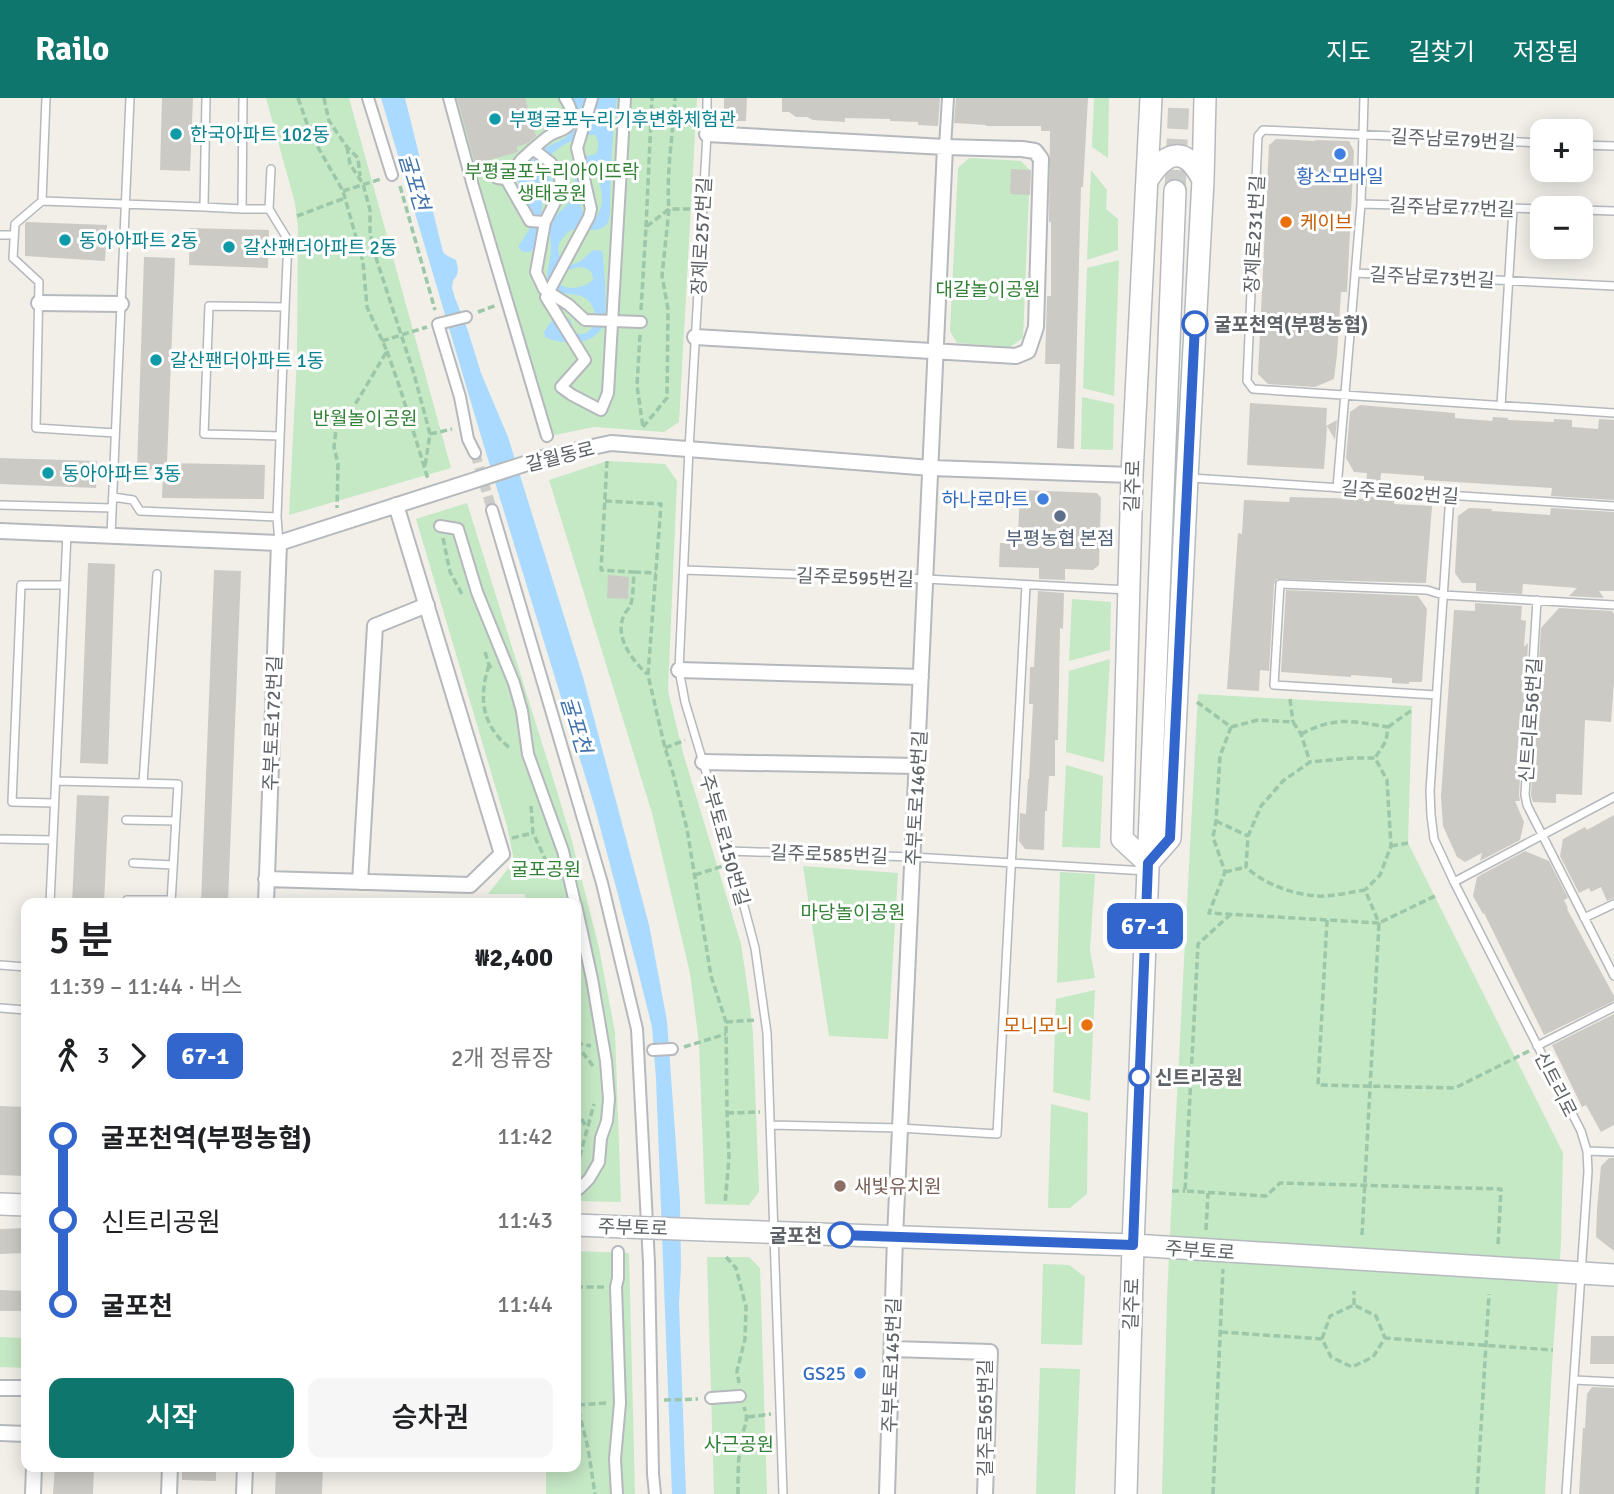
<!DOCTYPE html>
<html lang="ko">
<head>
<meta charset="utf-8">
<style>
  body { margin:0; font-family:Signika,"Noto Sans KR",sans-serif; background:#f6f6f6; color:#202124; height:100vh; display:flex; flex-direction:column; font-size:26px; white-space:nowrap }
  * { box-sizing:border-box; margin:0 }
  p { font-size:23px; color:#757577 }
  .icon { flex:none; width:38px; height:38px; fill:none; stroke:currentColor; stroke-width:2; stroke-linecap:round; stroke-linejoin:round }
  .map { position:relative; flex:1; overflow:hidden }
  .side { position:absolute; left:21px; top:800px; width:560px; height:574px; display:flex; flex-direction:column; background:#fff; border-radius:14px; box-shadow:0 4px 18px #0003 }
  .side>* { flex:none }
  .badge { padding:0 14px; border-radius:10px; font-size:24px; line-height:46px }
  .fabs { position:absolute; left:1530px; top:21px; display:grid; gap:14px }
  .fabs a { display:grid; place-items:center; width:63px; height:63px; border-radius:14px; background:#fff; box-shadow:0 4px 18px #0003; font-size:35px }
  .map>.badge { position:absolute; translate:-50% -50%; box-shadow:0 0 0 4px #fff }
  .legs { display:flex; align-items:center; gap:10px; height:77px; padding:0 28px; font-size:23px }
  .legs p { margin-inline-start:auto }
  .summary { display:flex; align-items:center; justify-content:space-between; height:119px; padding:0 28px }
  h1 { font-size:38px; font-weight:600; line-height:52px }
  .cta { display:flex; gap:14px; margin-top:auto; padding:14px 28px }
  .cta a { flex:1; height:80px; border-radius:14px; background:#0f766e; color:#fff; font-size:28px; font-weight:600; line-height:80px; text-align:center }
  .cta a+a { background:#f6f6f6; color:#202124 }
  ul { padding:0 28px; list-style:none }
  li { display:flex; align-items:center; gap:24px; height:84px; font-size:26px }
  li i { display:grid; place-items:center; width:10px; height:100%; margin:0 9px; background:currentColor }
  li i::after { content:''; width:18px; height:18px; margin:-9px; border:5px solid; border-radius:50%; background:#fff }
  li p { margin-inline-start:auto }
  li:first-child i { background:linear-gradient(#0000 50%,currentColor 0) }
  li:last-child i { background:linear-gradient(currentColor 50%,#0000 0) }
  header { display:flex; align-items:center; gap:42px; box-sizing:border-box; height:98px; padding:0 35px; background:#0f766e; color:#fff }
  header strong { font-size:33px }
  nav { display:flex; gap:38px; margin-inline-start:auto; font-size:24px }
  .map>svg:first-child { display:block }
</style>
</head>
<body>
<header>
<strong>Railo</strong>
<nav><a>지도</a><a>길찾기</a><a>저장됨</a></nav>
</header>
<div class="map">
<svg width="1614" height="1396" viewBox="0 0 1614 1396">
  <rect width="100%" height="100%" fill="#f1efe8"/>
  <!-- green -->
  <path fill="#c5e8c5" d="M266,0H349L451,370L289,417L297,261L298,130L295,105Z
    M443,0H697L679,324L664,334L594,329L540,340Z
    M1094,0H1109L1108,60L1092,49Z
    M969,60L1021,63L1030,72L1023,240L1010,249L957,245L950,233L958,70Z
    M1091,72L1107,92L1106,111L1118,121V152L1087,162Z
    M1119,162L1114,298L1083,290L1087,170Z
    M1082,299L1114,306L1113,352L1081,351Z
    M607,363L665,366L677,383L668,593L683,655L741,846L749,900L753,935L759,1094L749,1107L705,1106L699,945L690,875L652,715L549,382Z
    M467,405L556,690L572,743L599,850L615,934L621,1104L576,1103V805H526L525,796H488L514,763L507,728L416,421Z
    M1072,501L1111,504L1110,552L1069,563Z
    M1110,561L1104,664L1066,654L1069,573Z
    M1198,596L1412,608L1408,745L1563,1055L1561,1145L1553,1252L1545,1396H1162L1167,1202L1172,1093Z
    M1066,667L1103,678L1100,750L1062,749Z
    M803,768L898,775L888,941L829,938Z
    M1060,774L1095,776L1090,852L1095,880L1057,885Z
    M1095,892L1090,1003L1053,994L1056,901Z
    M1051,1006L1088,1015L1087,1096L1070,1110H1048Z
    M576,1153L629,1155L635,1396H546V1369L576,1368Z
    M707,1159H749L760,1170L767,1396H714Z
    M1043,1166L1069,1167L1085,1179L1082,1247L1041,1246Z
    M0,1239L26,1240V1270L0,1269Z
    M1040,1270L1080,1271L1075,1396H1036Z"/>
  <!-- water -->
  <path fill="#aadaff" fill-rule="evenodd" d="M381,0H405L443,154L446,157L456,162L458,171L457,177L453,183L452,190L455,200L468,233L481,275L508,339L583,579L649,827L667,923L680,1103L681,1169L679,1206L686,1396H672L656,981L652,929L636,865L595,710L483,345Z
    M571,0H617C612,35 611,69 610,104C610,111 611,120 607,126C599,136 582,130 571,132C560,140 554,151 562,162L571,167L581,163L593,152L602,153L603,157C604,174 609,216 602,230C598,238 587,243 579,244C567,245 556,244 545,239L544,234L552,222L564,217L571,223L573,234C592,243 602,218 589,203C580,194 568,198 557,193C555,192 550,189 548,187C545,176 550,166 551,154C552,145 548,135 551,126C556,114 570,108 574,95C577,83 571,72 574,61L596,56C599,50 599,43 595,37C585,36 576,41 567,45C549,55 537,69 555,86L556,93L543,102L537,147L530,154H523L518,149L532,127L519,96L518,89L519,75L543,51L565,40L577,30L579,17ZM589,76L597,80C604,93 605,113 592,123L585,120C579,107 575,84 589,76ZM579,169C588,170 593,172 593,182C587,188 571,193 563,188C561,188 554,181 553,180L564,173Z"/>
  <!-- building -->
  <path fill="#cccac5" d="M162,0H193L190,73L160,72Z
    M457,0H525L536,38L528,45L516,49L518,54L475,66Z
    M724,0H747L746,23H733L724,13Z
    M782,0H940L938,28L918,27V24L890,23V21L845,20V24L813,22L807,19H796L789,14H782Z
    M956,0H1088L1083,89H1081L1074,351L1057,350L1060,266H1045L1047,198H1051V124H1049L1050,33H1041V28H986V27L954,25Z
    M1276,41L1315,43V42L1349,43L1354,53L1347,194H1341L1337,257L1334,281L1315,289L1268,286L1258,276L1269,47Z
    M1011,71L1031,72L1030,97L1010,96Z
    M26,124L107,127L105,163L25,158V126Z
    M190,130L269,132L268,170L189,167Z
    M144,159L175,160L167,365L265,367L264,401L162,400L163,372L137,371Z
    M1250,305L1327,310L1326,328L1337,322L1335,342L1327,328L1324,371L1247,367Z
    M1360,307L1455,315V320L1492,323L1493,319L1508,320V322L1554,324V321L1572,322V329L1598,331L1599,321L1614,322V402L1551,398L1552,390L1424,382V378L1381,375L1380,386L1366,385L1367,375L1354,374L1346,360L1350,314Z
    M0,360L97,363L96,390L0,386Z
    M1020,392L1097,395L1101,400L1099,467L1093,472L1065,471V482L1039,481V470L999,469L1000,445H1011V436H1018Z
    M1365,398L1394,402V406L1432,408L1426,485L1277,481L1274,486L1269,573L1260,572L1259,593L1227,591L1238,435L1242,436L1244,402L1289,404L1290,399L1365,401Z
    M1469,410L1492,411L1491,413L1550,417L1551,410L1614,414V493H1599L1604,500L1569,498L1577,490L1523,486L1522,496L1476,493V485H1462L1455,475L1458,418Z
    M88,465L115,466L108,666L80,665Z
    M214,472L241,473L228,805H201Z
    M608,477L629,479L628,501L607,500Z
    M1286,492L1418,498L1427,511L1422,584H1409V586L1392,585V580L1351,577V579L1281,574Z
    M1038,493L1064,495L1063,531L1060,530L1058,642H1055V678H1049L1047,713H1045L1044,752L1025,751L1019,743L1020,715L1026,716L1028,681H1029L1033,606H1029L1030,569H1034Z
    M1475,505L1522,508L1521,522L1526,523L1524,549L1528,545L1519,697L1520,703H1515L1524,724L1520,742L1480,763L1482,755L1465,764L1457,759L1443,728L1441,699L1454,512L1475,513Z
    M1559,510L1612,513L1614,516V584L1611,624L1585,622L1582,697L1556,696V705L1533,704L1531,697L1541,530Z
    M77,697L109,698L104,805H72Z
    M1614,717V800L1607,803L1601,789L1591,794L1589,790L1579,795L1560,758L1563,741L1585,729L1587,732Z
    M1525,753L1549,763L1568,800L1564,802L1568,810L1567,811L1614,898V903L1544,937L1484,815L1483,816L1473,798L1477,779Z
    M1614,916V1027L1601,1034L1586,1007L1582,1009L1552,947Z
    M0,1008L26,1009V1078L0,1077Z
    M1609,1060H1614V1153L1596,1139L1597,1111L1601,1068Z
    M26,1130V1155L0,1156V1131Z
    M0,1192L26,1193V1213H0Z
    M1591,1238H1614V1266H1590Z
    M1592,1289L1614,1290V1396H1579L1583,1330H1585L1587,1296Z
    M55,1368H94L93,1396H53Z
    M182,1368H216V1383L182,1382Z
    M285,1368H323L322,1396H275L276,1372H285Z"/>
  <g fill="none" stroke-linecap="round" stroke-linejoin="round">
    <!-- pedestrian-tunnel -->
    <path stroke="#ccccc8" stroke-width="10" stroke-dasharray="10 5" stroke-linecap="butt" d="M475,355L492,412"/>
    <!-- secondary-tunnel -->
    <path stroke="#ccccc8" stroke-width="21" stroke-dasharray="21 10" stroke-linecap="butt" d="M1175,93L1179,0"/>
    <!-- service casing -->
    <g stroke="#b5b8bc" stroke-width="10">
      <path id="service" d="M46,0L42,103L204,109L206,0
        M707,0V36L689,351L679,572L685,604L727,744L755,850L767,935L783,1396
        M1542,45L1263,32L1258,38L1247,283L1253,291L1614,315
        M1580,47L1614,48
        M42,103L15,126L13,160L39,184L36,330L115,335
        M1361,106L1542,111
        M204,109L242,111L243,0
        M242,111H269L271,71
        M269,111L288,142L285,209
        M1580,112L1614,113
        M0,137H14
        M1355,175L1614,188
        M1501,308L1513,111
        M1191,380L1614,408
        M1337,390L1361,106L1364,0
        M1450,397L1430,693L1431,717L1434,741L1454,784L1581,1033L1587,1053L1588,1073L1566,1396
        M113,399L133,402L140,413L277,419L279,445
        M0,407L112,410
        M277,419L285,209L209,208L204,336L280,338
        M111,437L130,0
        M684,472L926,481L1128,492
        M1537,502L1525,697L1527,707L1614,878
        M1436,597L1274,587L1280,486L1427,492L1443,497L1614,507
        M56,683L178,686L171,805
        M143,685L157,476
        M54,705L12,704L21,487H64
        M126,722L176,723
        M0,741L53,742
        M729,753L913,759L1147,773
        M133,765L173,767
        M1454,784L1614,699
        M127,802H171
        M50,805L67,436
        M1584,820L1614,806
        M0,867L26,869
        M0,910L26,912
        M1537,948L1614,909
        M770,1027L900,1030L997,1036L1026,487
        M1587,1053L1614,1054
        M1574,1282L1614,1284"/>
    </g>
    <!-- pedestrian casing -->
    <g stroke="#b5b8bc" stroke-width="14">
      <path id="pedestrian" d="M368,0L392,77
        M449,0L473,88L547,338
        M592,0L577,50L591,111L589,119L546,199L585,262L561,289L572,297L601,312L608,295L625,0
        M945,49L948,0
        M533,51C539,46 545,40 552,36C556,34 560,33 564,31C576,25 572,10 565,0
        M497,80L506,81L521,62L533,51L551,65L560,79L561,92L545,124L536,174L544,191L569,207L585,222L641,224
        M506,81L530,123L545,124
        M466,219L438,226L460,299L468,341L475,355
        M492,412L602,785L637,931L649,1165L653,1376L655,1396
        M440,428L458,431L477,494L514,585L522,613L528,656L563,753L575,805
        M576,807L592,881L606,963L609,1001L607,1023L601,1040L599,1064L589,1081L579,1091
        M653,952L672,951
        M711,1300L740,1298
        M617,1396L615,1361L620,1305L616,1189L618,1180V1154"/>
    </g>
    <!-- minor casing -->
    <g stroke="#b5b8bc" stroke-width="18">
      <path id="minor" d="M39,205L121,206
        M695,239L1016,258L1028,253L1036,229L1041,61L1035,53L1022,51L945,49L707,36
        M546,359L611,345L931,370L1132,377
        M0,433L279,445L466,385
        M679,572L921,579
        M703,664L917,668
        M266,781L470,787L502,756L396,407
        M360,784L375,528L427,507
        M266,805L279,445
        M892,1251L990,1254L985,1396
        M0,1290H26
        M0,1335L26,1336
        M33,1396L34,1368
        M169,1396L170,1368
        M244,1396L245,1368
        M887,1396L895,1139L945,49"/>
    </g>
    <!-- secondary casing -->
    <g stroke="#b6babf" stroke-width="24">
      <path id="secondary" d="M1148,81C1167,52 1186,48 1203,82
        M1148,765L1122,741L1132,377L1151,0
        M1148,765L1170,740L1187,380L1203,82L1205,0
        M0,1106L26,1107
        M576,1127L625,1129
        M706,1132L1133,1147L1614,1177
        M1126,1396L1133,1147L1175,93"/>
    </g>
    <!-- path -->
    <path stroke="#9cc7a9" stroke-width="3.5" stroke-dasharray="7 3.5" stroke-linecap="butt" d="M298,0L311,37L343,93L363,164L367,209L387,253L356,305L336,331L334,349L338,366L337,410
      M324,0L329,23L347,49L358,60L360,78
      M347,49L350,66L363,86L370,112V136L377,163L414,276L430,336L425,368
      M400,88L435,212
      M343,93L381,81
      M297,118L345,100
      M646,129L652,0
      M641,212L646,129L669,111C666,74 673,37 675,0
      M478,214L497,207
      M640,237L637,288L643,329
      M382,243L427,229
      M387,253L400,290L428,381
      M643,329L667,300L668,211L662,178L669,111H692
      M430,336L452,331
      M607,363L601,472L634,474C633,484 634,498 630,508C629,511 625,514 624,517C614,539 632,562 647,576
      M605,403L661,406L648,577L665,650L673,675L687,731L711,878L726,924L727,1015L729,1060L725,1106
      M443,440L450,474L463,498
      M634,474L656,475
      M485,554L489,567L493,572
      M489,567C478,601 482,628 511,651
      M1290,601L1293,624
      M1197,604L1231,629L1220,658L1216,723L1213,739L1225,774L1209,815L1379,825L1365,792C1350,794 1332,799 1316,798C1292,796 1264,786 1246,769L1248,738L1261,708L1283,683L1310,664L1352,660H1375L1387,682L1391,748L1380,777L1365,792
      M1231,629L1258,622L1293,624L1301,636L1310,664
      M1388,629L1412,612
      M1301,636C1336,618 1351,623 1388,629L1386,643L1375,660
      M665,650L685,642
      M531,708L533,735L554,780
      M1216,723L1248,738
      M512,740L533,735
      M1391,748L1408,745
      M1225,774L1246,769
      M695,777L723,768
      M1231,816L1198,846L1185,1093L1266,1098L1280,1085L1501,1091L1498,1148
      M1327,822L1318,987L1455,990L1529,953
      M576,893L578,906L576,935
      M726,924L756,922
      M576,945L591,948
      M576,946L593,968
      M684,949L726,936
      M576,1012L587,1030
      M727,1015L760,1014
      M579,1069V1061L594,1006
      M1172,1093H1185
      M1206,1132L1208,1095
      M1362,1137L1379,825L1435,798
      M726,1159L736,1170L746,1209L745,1241L737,1273L739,1285
      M576,1189H605
      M1354,1207V1193
      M1221,1234L1322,1241L1331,1259L1352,1269L1373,1259L1385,1240L1553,1252
      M1322,1241L1330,1218L1354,1207L1376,1218L1385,1240
      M576,1302L588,1350L595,1396
      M664,1302L698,1301
      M578,1307L607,1305
      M748,1319L771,1316
      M738,1396C738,1378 738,1360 741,1343C743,1328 750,1325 744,1309
      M1213,1396L1223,1171
      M1477,1396L1489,1196"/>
    <!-- service -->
    <use href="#service" stroke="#fff" stroke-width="7"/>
    <!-- pedestrian -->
    <use href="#pedestrian" stroke="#fff" stroke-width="10"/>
    <!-- minor -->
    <use href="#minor" stroke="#fff" stroke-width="14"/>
    <!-- secondary -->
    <use href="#secondary" stroke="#fff" stroke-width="21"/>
    <!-- minor-bridge casing -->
    <g stroke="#b5b8bc" stroke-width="18" stroke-linecap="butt">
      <path id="minor-bridge" d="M466,385L546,359"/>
    </g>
    <!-- secondary-bridge casing -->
    <g stroke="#b6babf" stroke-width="24" stroke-linecap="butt">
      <path id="secondary-bridge" d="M625,1129L706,1132"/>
    </g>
    <!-- minor-bridge -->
    <use href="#minor-bridge" stroke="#fff" stroke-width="14"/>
    <!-- secondary-bridge -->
    <use href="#secondary-bridge" stroke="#fff" stroke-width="21"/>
  </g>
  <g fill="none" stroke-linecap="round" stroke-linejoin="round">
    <!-- line-1 casing -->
    <g stroke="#fff" stroke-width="16">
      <path id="line-1" d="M841,1137L1133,1147L1148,765L1170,740L1195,226"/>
    </g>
    <!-- line-1 -->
    <use href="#line-1" stroke="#36c" stroke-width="10"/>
  </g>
  <!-- markers -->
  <g fill="#0f9aa8" stroke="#fff" stroke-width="2.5">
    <circle cx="495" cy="21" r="7"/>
    <circle cx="176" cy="36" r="7"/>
    <circle cx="65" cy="142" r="7"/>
    <circle cx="229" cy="149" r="7"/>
    <circle cx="156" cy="262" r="7"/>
    <circle cx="48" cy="375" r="7"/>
  </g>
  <g fill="#3f7fe0" stroke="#fff" stroke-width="2.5">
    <circle cx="1340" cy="56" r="7"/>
    <circle cx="1043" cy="401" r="7"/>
    <circle cx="860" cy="1275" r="7"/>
  </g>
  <g fill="#e8710a" stroke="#fff" stroke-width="2.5">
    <circle cx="1286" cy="124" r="7"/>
    <circle cx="1087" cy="927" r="7"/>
  </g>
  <g fill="#fff" stroke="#36c" stroke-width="3.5">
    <circle cx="1195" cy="226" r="12"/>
    <circle cx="1139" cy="979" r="9"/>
    <circle cx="841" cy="1137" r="12"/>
  </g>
  <circle fill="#5c6f8a" stroke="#fff" stroke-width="2.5" cx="1060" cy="418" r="7"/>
  <circle fill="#8d6e63" stroke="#fff" stroke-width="2.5" cx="840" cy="1088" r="7"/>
  <g text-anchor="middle" stroke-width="6" stroke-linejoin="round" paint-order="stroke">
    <!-- culture labels -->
    <g font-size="19" fill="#0d838f" stroke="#fff" text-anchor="start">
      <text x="509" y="28">부평굴포누리기후변화체험관</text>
      <text x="190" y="43">한국아파트 102동</text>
      <text x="79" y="149">동아아파트 2동</text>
      <text x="243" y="156">갈산팬더아파트 2동</text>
      <text x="170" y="269">갈산팬더아파트 1동</text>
      <text x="62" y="382">동아아파트 3동</text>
    </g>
    <!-- street labels -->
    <g font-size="19" fill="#5f6368" stroke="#fff">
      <text transform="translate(1453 41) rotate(3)" y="7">길주남로79번길</text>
      <text transform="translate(1452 109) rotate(2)" y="7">길주남로77번길</text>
      <text transform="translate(1254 136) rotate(-87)" y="7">장제로231번길</text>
      <text transform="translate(701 138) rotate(-87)" y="7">장제로257번길</text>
      <text transform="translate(1432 179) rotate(3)" y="7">길주남로73번길</text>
      <text transform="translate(560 358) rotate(-14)" y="7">갈월동로</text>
      <text transform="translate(1132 388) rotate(-88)" y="7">길주로</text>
      <text transform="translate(1400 394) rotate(4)" y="7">길주로602번길</text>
      <text transform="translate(855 479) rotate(2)" y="7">길주로595번길</text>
      <text transform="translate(1530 622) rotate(-86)" y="7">신트리로56번길</text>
      <text transform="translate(272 625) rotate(-88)" y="7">주부토로172번길</text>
      <text transform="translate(916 700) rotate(-87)" y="7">주부토로146번길</text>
      <text transform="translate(725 742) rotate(74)" y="7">주부토로150번길</text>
      <text transform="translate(829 756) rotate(2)" y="7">길주로585번길</text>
      <text transform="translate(1556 986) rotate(63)" y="7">신트리로</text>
      <text transform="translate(633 1129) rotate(2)" y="7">주부토로</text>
      <text transform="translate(1200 1152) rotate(4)" y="7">주부토로</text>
      <text transform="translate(1131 1206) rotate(-88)" y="7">길주로</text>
      <text transform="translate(891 1267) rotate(-88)" y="7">주부토로145번길</text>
      <text transform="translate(985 1320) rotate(-90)" y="7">길주로565번길</text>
    </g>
    <!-- park labels -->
    <g font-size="19" fill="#348238" stroke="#fff">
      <text x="552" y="80">부평굴포누리아이뜨락<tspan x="552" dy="22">생태공원</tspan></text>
      <text x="988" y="198">대갈놀이공원</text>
      <text x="365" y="327">반월놀이공원</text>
      <text x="546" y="778">굴포공원</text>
      <text x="853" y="821">마당놀이공원</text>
      <text x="739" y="1353">사근공원</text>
    </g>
    <!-- shop labels -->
    <g font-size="19" fill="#366cbe" stroke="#fff" text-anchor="end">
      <text x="1340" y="85" text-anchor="middle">황소모바일</text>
      <text x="1029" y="408">하나로마트</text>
      <text x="846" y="1282">GS25</text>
    </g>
    <!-- food labels -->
    <g font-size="19" fill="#c56008" stroke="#fff" text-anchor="start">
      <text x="1300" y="131">케이브</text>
      <text x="1073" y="934" text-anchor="end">모니모니</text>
    </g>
    <!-- stop labels -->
    <g font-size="19" font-weight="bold" fill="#5f6368" stroke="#fff" text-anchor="start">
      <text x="1214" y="233">굴포천역(부평농협)</text>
      <text x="1155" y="986">신트리공원</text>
      <text x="822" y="1144" text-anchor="end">굴포천</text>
    </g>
    <!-- service labels -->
    <g font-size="19" fill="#4e5e75" stroke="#fff">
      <text x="1060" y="447">부평농협 본점</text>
    </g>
    <!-- education labels -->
    <g font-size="19" fill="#785e54" stroke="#fff" text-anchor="start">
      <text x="854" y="1095">새빛유치원</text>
    </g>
    <!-- water labels -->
    <g font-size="21" font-style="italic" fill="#4174aa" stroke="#fff">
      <text transform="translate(414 84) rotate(73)" y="7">굴포천</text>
      <text transform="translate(576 627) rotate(73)" y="7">굴포천</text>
    </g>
  </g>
</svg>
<div class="fabs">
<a>+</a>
<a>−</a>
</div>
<b class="badge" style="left:1145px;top:828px;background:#36c;color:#fff">67-1</b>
<section class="side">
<div class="summary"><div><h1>5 분</h1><p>11:39 – 11:44 · 버스</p></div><b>₩2,400</b></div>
<div class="legs"><svg class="icon" aria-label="walk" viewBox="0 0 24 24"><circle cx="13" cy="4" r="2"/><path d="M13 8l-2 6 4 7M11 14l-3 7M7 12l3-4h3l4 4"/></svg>3<svg class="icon" aria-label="forward" viewBox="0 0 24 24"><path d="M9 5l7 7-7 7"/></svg><b class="badge" style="background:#36c;color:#fff">67-1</b><p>2개 정류장</p></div>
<ul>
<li><i style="color:#36c"></i><b>굴포천역(부평농협)</b><p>11:42</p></li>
<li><i style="color:#36c"></i><span>신트리공원</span><p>11:43</p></li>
<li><i style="color:#36c"></i><b>굴포천</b><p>11:44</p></li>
</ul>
<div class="cta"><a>시작</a><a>승차권</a></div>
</section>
</div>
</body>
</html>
